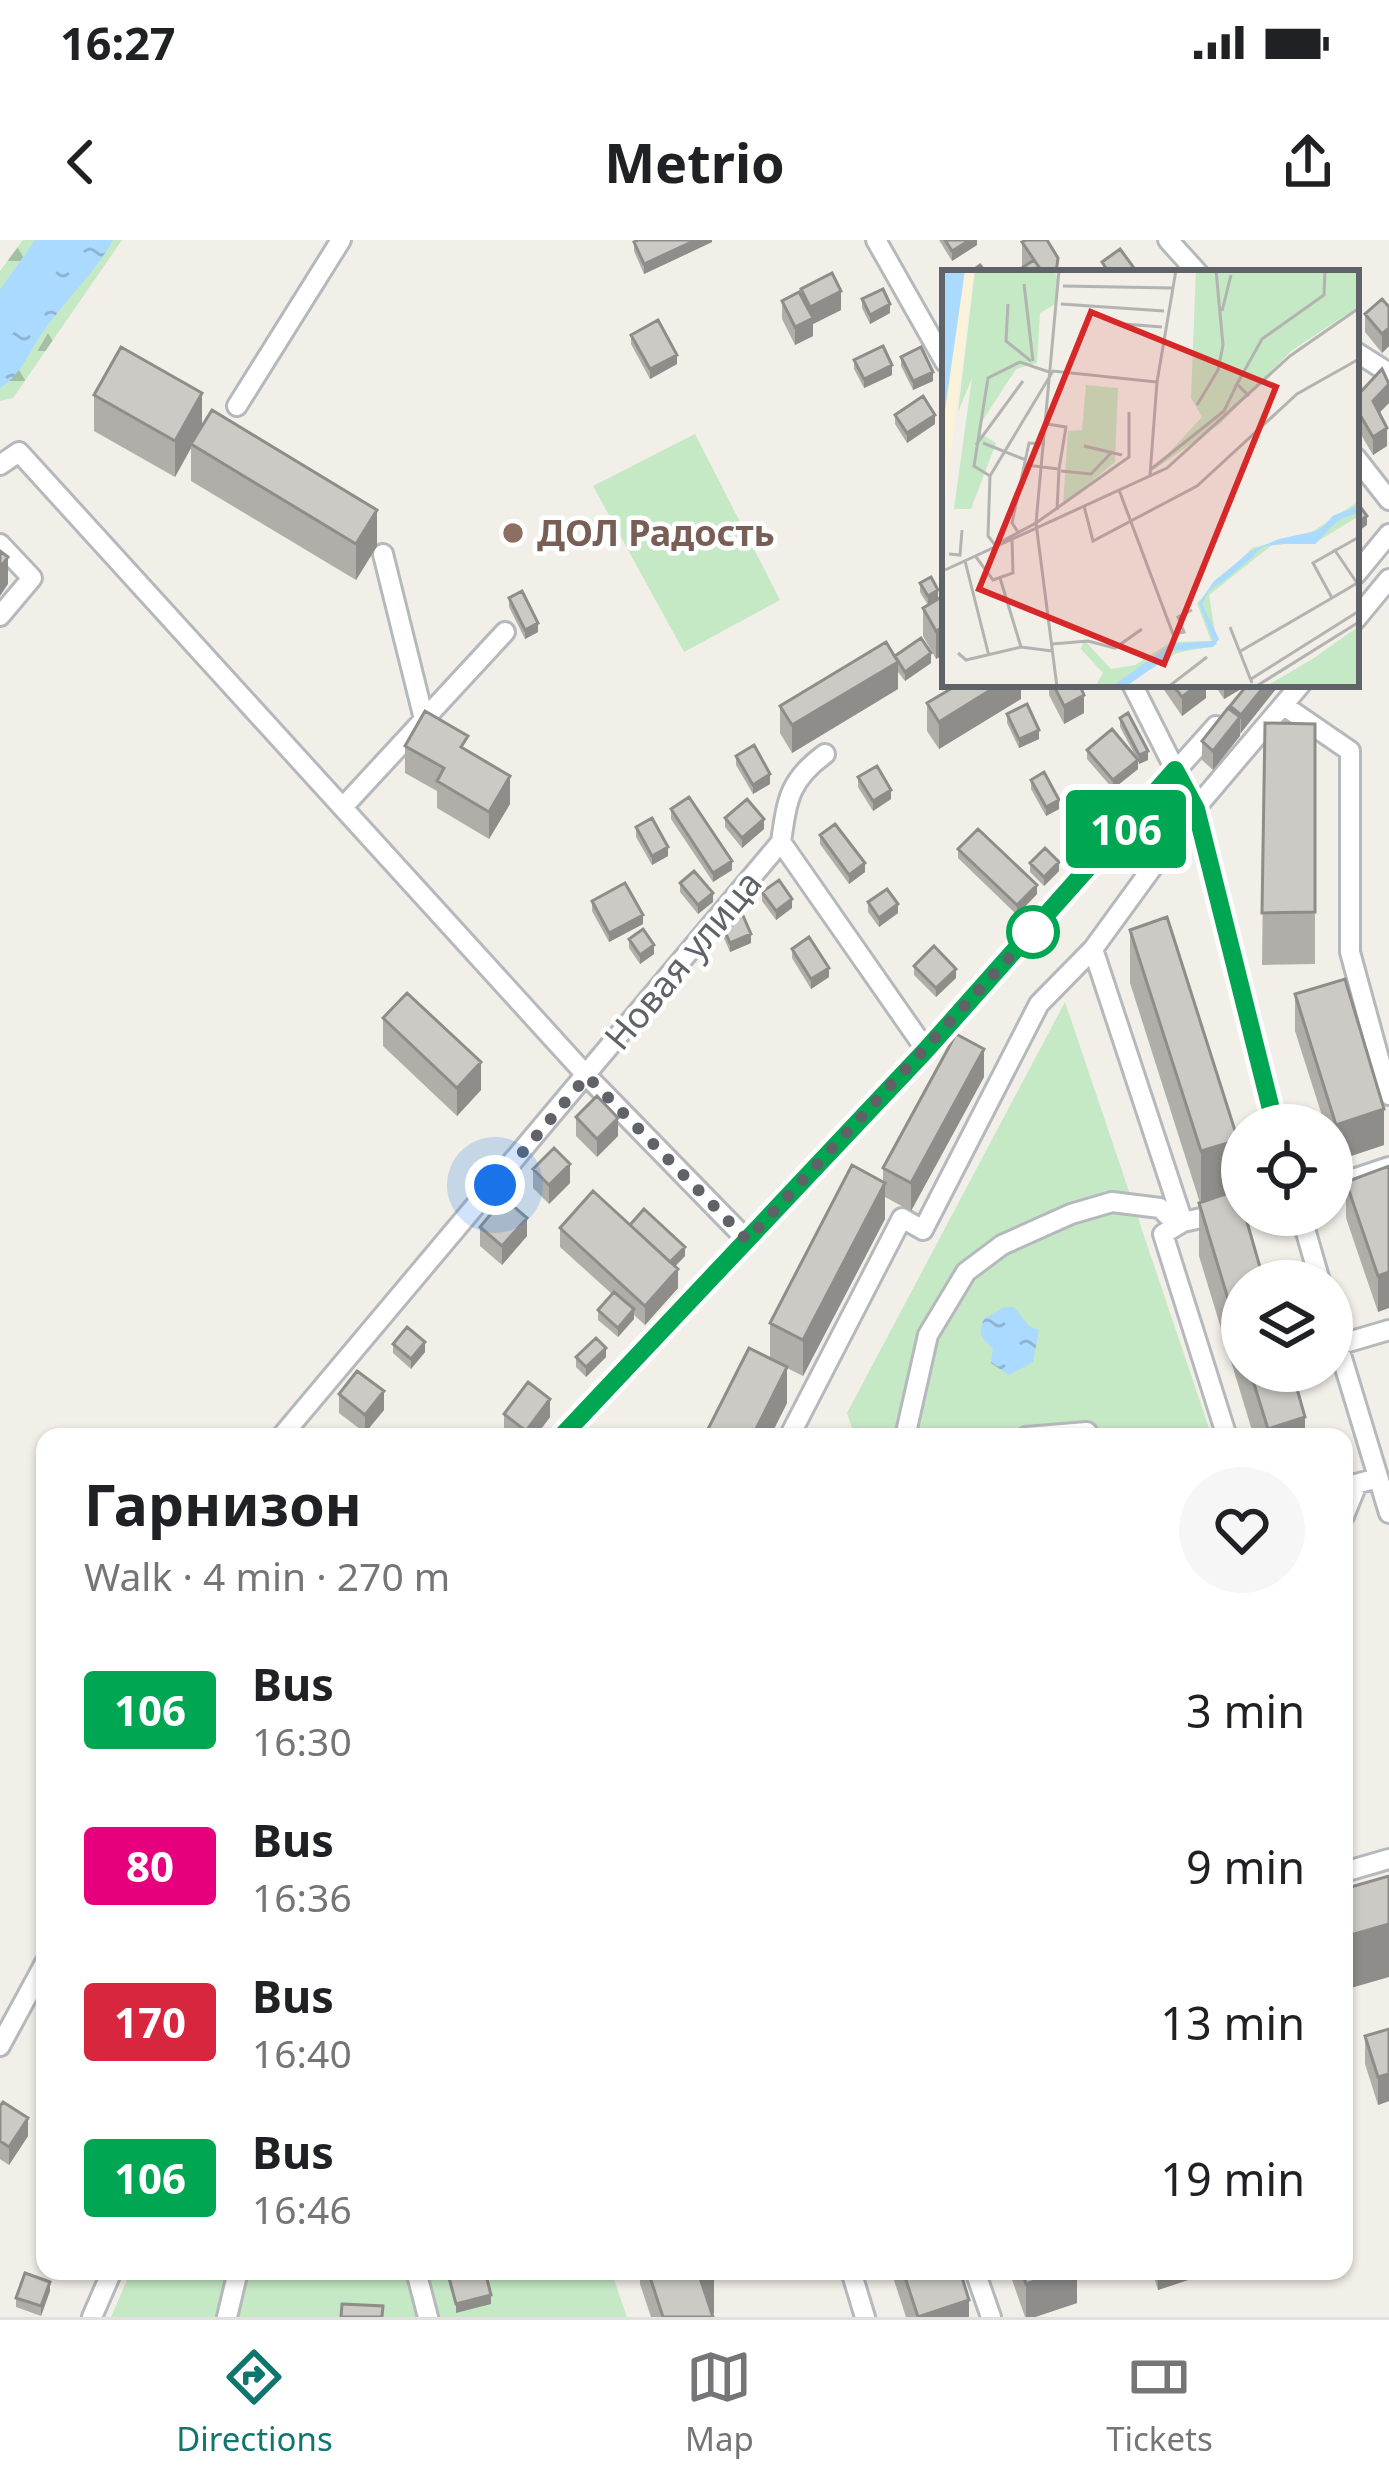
<!DOCTYPE html>
<html lang="en">
<head>
<meta charset="utf-8">
<style>
  body { margin:0; font-family:"Noto Sans",sans-serif; background:#f6f6f6; color:#202124; height:100vh; display:flex; flex-direction:column; font-size:45px; white-space:nowrap }
  * { box-sizing:border-box; margin:0 }
  p { font-size:39px; color:#757577 }
  .icon { flex:none; width:66px; height:66px; fill:none; stroke:currentColor; stroke-width:2; stroke-linecap:round; stroke-linejoin:round }
  .map { position:relative; flex:1; overflow:hidden }
  .side { position:absolute; left:36px; top:1188px; width:1317px; height:852px; display:flex; flex-direction:column; background:#fff; border-radius:24px; box-shadow:0 3px 9px #0004 }
  .side>* { flex:none }
  .badge { padding:0 24px; border-radius:9px; font-size:42px; line-height:78px }
  .fabs { position:absolute; left:1221px; top:864px; display:grid; gap:24px }
  .fabs a { display:grid; place-items:center; width:132px; height:132px; border-radius:50%; background:#fff; box-shadow:0 3px 9px #0004; font-size:60px }
  .you { position:absolute; width:60px; height:60px; margin:-30px; border:9px solid #fff; border-radius:50%; background:#1a73e8; box-shadow:0 0 0 18px #1a73e833 }
  .map>.badge { position:absolute; translate:-50% -50%; box-shadow:0 0 0 6px #fff }
  .round { display:grid; place-items:center; flex:none; width:126px; height:126px; border-radius:63px; background:#f6f6f6 }
  .headline { display:flex; align-items:center; justify-content:space-between; height:204px; padding:0 48px }
  h1 { font-size:57px; font-weight:700; line-height:90px }
  ul { padding:0; list-style:none }
  li { display:flex; align-items:center; gap:36px; height:156px; padding:0 48px }
  li div { flex:1 }
  li b { display:block; font-size:45px }
  li em { font-style:normal }
  li .badge { min-width:132px; font-weight:700; text-align:center }
  .status { display:flex; justify-content:space-between; align-items:center; height:84px; padding:0 60px; background:#fff; direction:ltr }
  .status svg { height:33px; fill:currentColor }
  header { display:flex; justify-content:space-between; align-items:center; height:156px; padding:0 48px; background:#fff; font-size:54px; font-weight:700 }
  .tab-bar { display:flex; justify-content:space-around; align-items:center; height:168px; border-top:3px solid #e0e0e0; background:#fff; font-size:33px; color:#757577 }
  .tab-bar a { display:grid; justify-items:center; gap:6px }
  .tab-bar .on { color:#0f766e }
  .map>svg:first-child { display:block }
</style>
</head>
<body>
<div class="status"><b>16:27</b><svg viewBox="0 0 49 12"><path d="M0 12V9h3v3zM5 12V6h3v6zM10 12V3h3v9zM15 12V0h3v12zM26 1h20v11H26zM47 4h2v5h-2z"/></svg></div>
<header><svg class="icon" aria-label="back" viewBox="0 0 24 24"><path d="M15 5l-7 7 7 7"/></svg>Metrio<svg class="icon" aria-label="share" viewBox="0 0 24 24"><path d="M12 15V3M7 8l5-5 5 5M5 13v7h14v-7"/></svg></header>
<div class="map">
<svg width="1389" height="2077" viewBox="0 0 1389 2077">
  <defs>
    <pattern id="forest-firs" width="22" height="20" patternUnits="userSpaceOnUse" patternTransform="scale(3)"><rect width="22" height="20" fill="#c5e8c5"/><path d="M5 1l3.5 6h-7zM16 11l3.5 6h-7z" fill="#a3c0a4"/></pattern>
    <pattern id="water-ripples" width="26" height="14" patternUnits="userSpaceOnUse" patternTransform="scale(3)"><rect width="26" height="14" fill="#aadaff"/><path d="M2 4q2-2 4 0t4 0M15 11q2-2 4 0t4 0" fill="none" stroke="#8eb4d2"/></pattern>
  </defs>
  <rect width="100%" height="100%" fill="#f1efe8"/>
  <!-- green -->
  <path fill="#c5e8c5" d="M695,194L780,360L684,412L593,246Z
    M1065,762L1212,1197H855L847,1173Z
    M131,2031H611L627,2077H111Z"/>
  <!-- forest -->
  <path fill="url(#forest-firs)" d="M23,0H122L13,158L0,161V31Z"/>
  <!-- water -->
  <path fill="url(#water-ripples)" d="M57,0H113C95,32 69,57 47,86C32,106 21,136 0,148V81Z
    M1005,1067H1014L1029,1086L1039,1090L1033,1122L1009,1135L991,1123L993,1108C981,1100 977,1091 985,1078Z"/>
  <g fill="none" stroke-linecap="round" stroke-linejoin="round">
    <!-- river -->
    <path stroke="#aadaff" stroke-width="36" d="M0,81L57,0"/>
    <!-- minor casing -->
    <g stroke="#b5b8bc" stroke-width="24">
      <path id="minor" d="M876,0L945,122
        M1168,0L1198,33
        M1356,112L1389,133
        M237,166L341,0
        M1356,218L1389,260
        M0,225L19,212L587,836L747,1000
        M0,304L32,338L0,376
        M383,314L424,479
        M1356,334L1389,294
        M1356,379L1389,339
        M1132,444L1195,569L1275,885
        M1283,465L1350,511V712L1389,855
        M344,566L505,392
        M781,602C787,560 789,540 825,514
        M1093,709L1183,982L1242,969
        M1332,946L1389,927
        M1301,975L1320,1041
        M1183,982L1163,994L1227,1197
        M1332,1085L1389,1273
        M1338,1105L1389,1090
        M281,1197L781,602L926,810
        M561,1197L926,810L1216,486
        M789,1197L902,978L923,990L1039,764L1093,709L1195,569L1301,444
        M905,1197L928,1095L966,1032L1002,1005L1071,974L1112,962L1160,968L1177,985
        M1026,1197L1087,1192
        M1344,1247L1378,1238
        M1344,1276L1357,1244
        M1344,1632L1389,1619
        M0,1806L45,1723
        M416,2031L428,2077
        M851,2031L865,2077
        M975,2031L991,2077
        M92,2077L112,2031
        M227,2077L238,2031"/>
    </g>
    <!-- minor -->
    <use href="#minor" stroke="#fff" stroke-width="18"/>
  </g>
  <!-- wall -->
  <path fill="#afaea9" d="M712,0V2L644,34L634,11V2Z
    M939,0H977V5L952,21Z
    M1022,2L1058,33L1022,28Z
    M801,49L841,70L813,84V96L795,105L782,79V61L801,54Z
    M862,59L890,73L870,84L862,68Z
    M1389,67V106L1382,113L1365,92V74Z
    M631,95L677,124L650,139L631,104Z
    M901,117L933,141L913,150L901,126Z
    M854,120L892,135L864,148L854,129Z
    M1389,141V163L1379,173L1387,206L1373,215L1356,186V157Z
    M94,155L202,186L377,306L356,340L191,241V208L175,237L94,191Z
    M895,175L935,184L907,203L895,184Z
    M920,343L938,359L945,355V414L936,419L923,396V368L928,365L920,352Z
    M509,358L538,392L525,399L509,367Z
    M895,416L931,423L905,441L898,432V449L792,513L780,493V466Z
    M1021,444V459L939,509L927,491V463Z
    M1049,444H1079L1084,473L1064,484L1049,455Z
    M1160,444H1206V458L1182,476Z
    M1214,444H1241V449L1224,459Z
    M1248,444L1241,493L1213,530L1202,520V501L1230,469V466Z
    M1007,474L1039,499L1019,508L1007,483Z
    M1120,478L1148,520L1139,524L1138,521V529L1113,549L1087,519V510L1136,517L1120,487Z
    M1265,483L1315,484V724L1262,725Z
    M405,506L468,511L510,564L489,599L437,568V551L405,533Z
    M736,516L770,544L753,554L736,525Z
    M858,537L891,559L873,571L858,547Z
    M1031,540L1059,569L1046,576L1031,549Z
    M671,569L732,630L713,642L671,579Z
    M1092,577L1108,584L1100,593L1096,590V596L1077,616L1066,606V597L1092,583Z
    M725,578L764,589L742,608L725,587Z
    M636,587L668,616L652,625L636,597Z
    M820,595L865,632L849,644L820,604Z
    M958,609L1037,654L1017,675L958,618Z
    M1030,623L1059,631L1044,646L1030,632Z
    M680,643L713,662L698,674L680,652Z
    M762,652L792,668L776,680L762,661Z
    M592,661L643,684L609,702L592,671Z
    M868,662L898,673L879,687L868,672Z
    M720,680L751,703L730,712L720,689Z
    M1130,690L1238,953L1242,1041V1131H1292L1305,1197H1254L1199,1016V963H1200L1130,743Z
    M629,699L654,714L640,724L629,708Z
    M792,709L829,737L811,749L792,718Z
    M914,726L956,738L936,757L914,735Z
    M1295,754L1384,905L1336,921L1332,908V885H1325L1295,791Z
    M383,778L481,850L457,876L383,806Z
    M984,837L911,971L885,957V979L803,1136L787,1128V1163L770,1197H704L770,1118V1083L883,942V928Z
    M576,877L618,896L597,917L576,896Z
    M1389,926L1378,1072L1346,978V942Z
    M533,929L570,943L549,964L533,948Z
    M630,985L685,1016L675,1027L678,1048L645,1085L634,1075V1079L618,1097L598,1080V1070L612,1054L560,1007V988Z
    M480,987L527,996L502,1025L480,1006Z
    M393,1104L425,1112L411,1129L393,1113Z
    M576,1117H606L586,1137L576,1127Z
    M339,1154L384,1170L365,1193L339,1173Z
    M504,1174L550,1177L535,1197H510L504,1192Z
    M1389,1789V1861L1378,1865L1365,1824V1796Z
    M0,1866L28,1896L9,1925L0,1919Z
    M640,2031H711L713,2077H651L640,2044Z
    M891,2031H960L969,2077H906Z
    M1009,2031H1077V2063L1035,2077H1025Z
    M1152,2031H1200V2036L1158,2050Z
    M50,2051L41,2076L16,2067V2058Z"/>
  <!-- shaded-wall -->
  <path fill="#8f8d8a" d="M696,0H712V2L644,34V24Z
    M970,0H977V5L952,21V11Z
    M841,51V70L813,84V96L795,105V87L810,79V67Z
    M890,64V73L870,84V75Z
    M1389,88V106L1382,113V94Z
    M677,115V124L650,139V129Z
    M892,125V135L864,148V139Z
    M933,132V141L913,150V141Z
    M1389,144V163L1373,179V161Z
    M202,153V189L191,204V208L175,237V201Z
    M935,175V184L907,203V193Z
    M1387,188V206L1373,215V197Z
    M377,270V306L356,340V304Z
    M1367,276V285L1356,293V284Z
    M8,317V344L0,356V328Z
    M938,350V360L928,365V356Z
    M538,383V392L525,399V390Z
    M945,386V414L936,419V391Z
    M931,413V423L905,441V432Z
    M898,422V449L792,513V485Z
    M1000,444H1021V459L939,509V482Z
    M1199,444H1206V458L1182,476V457Z
    M1224,444H1241V449L1224,459Z
    M1266,444H1280L1241,493V475Z
    M1084,455V473L1064,484V466Z
    M1240,477V496L1213,530V511Z
    M1039,490V499L1019,508V499Z
    M1148,511V520L1139,524V515Z
    M1138,520V529L1113,549V540Z
    M770,534V544L753,554V545Z
    M510,536V564L489,599V572Z
    M891,550V559L873,571V561Z
    M1059,560V569L1046,576V567Z
    M1108,575V584L1100,593V584Z
    M764,579V589L742,608V598Z
    M1096,587V596L1077,616V607Z
    M668,607V616L652,625V616Z
    M732,621V630L713,642V633Z
    M1059,622V631L1044,646V637Z
    M865,623V632L849,644V635Z
    M1037,645V654L1017,675V665Z
    M713,653V662L698,674V665Z
    M792,659V668L776,680V671Z
    M898,664V673L879,687V678Z
    M643,675V684L609,702V693Z
    M751,694V703L730,712V703Z
    M654,705V714L640,724V715Z
    M829,728V737L811,749V739Z
    M956,729V738L936,757V748Z
    M984,809V837L911,971V943Z
    M481,822V850L457,876V848Z
    M1384,869V905L1336,921V885Z
    M618,878V896L597,917V899Z
    M1238,900V953L1201,964V911Z
    M570,924V943L549,964V945Z
    M885,943V979L803,1136V1100Z
    M527,978V996L502,1025V1006Z
    M685,1007V1016L668,1033V1024Z
    M678,1029V1048L645,1085V1066Z
    M1389,1032V1068L1378,1072V1036Z
    M634,1069V1079L618,1097V1088Z
    M425,1102V1112L411,1129V1119Z
    M606,1108V1117L586,1137V1127Z
    M787,1127V1163L770,1197H752Z
    M384,1151V1170L365,1193V1175Z
    M550,1159V1177L535,1197H526V1191Z
    M1305,1177V1197H1268V1189Z
    M1389,1684V1737L1344,1750V1697Z
    M1389,1834V1861L1378,1865V1837Z
    M28,1878V1896L9,1925V1907Z
    M1065,2031H1077V2063L1035,2077H1026V2044Z
    M1158,2031H1200V2036L1158,2050Z
    M714,2037V2073L702,2077L701,2041Z
    M50,2042V2051L41,2076V2066Z
    M491,2055V2064L456,2073V2064Z
    M969,2060V2077H918Z"/>
  <!-- building -->
  <path fill="#cccac5" stroke="#8f8d8a" stroke-width="3" d="M638,0H696L644,24L634,2Z
    M945,0H970L952,11Z
    M1026,0H1047L1058,18L1056,33H1043L1022,2Z
    M1120,9L1137,32L1136,33H1109L1102,22Z
    M1034,20L1043,33H1014Z
    M980,25L986,33H969Z
    M832,33L841,51L810,67L801,49Z
    M883,49L890,64L870,75L862,59Z
    M799,52L813,78L795,87L782,61Z
    M1382,59L1389,67V88L1382,94L1365,74Z
    M658,80L677,115L650,129L631,95Z
    M883,106L892,125L864,139L854,120Z
    M121,107L202,153L175,201L94,155Z
    M921,107L933,132L913,141L901,117Z
    M1382,129L1389,144L1373,161L1387,188L1373,197L1356,168V157Z
    M923,156L935,175L907,193L895,175Z
    M212,170L377,270L356,304L191,204Z
    M1356,261L1367,276L1356,284Z
    M0,311L8,317L0,328Z
    M931,337L938,350L928,356L920,343Z
    M522,351L538,383L525,390L509,358Z
    M945,355V386L936,391L923,368Z
    M921,398L931,413L905,432L895,416Z
    M886,402L898,422L792,485L780,466Z
    M959,444H1000L939,482L927,463Z
    M1053,444H1079L1084,455L1064,466Z
    M1172,444H1199L1182,457Z
    M1248,444H1266L1241,475L1230,466Z
    M1027,464L1039,490L1019,499L1007,474Z
    M1228,468L1240,477L1213,511L1202,501Z
    M425,471L468,496L461,507L510,536L489,572L437,541L444,528L405,506Z
    M1128,473L1148,511L1139,515L1120,478Z
    M1265,483L1315,484V672L1262,673Z
    M1112,489L1138,520L1113,540L1087,510Z
    M754,505L770,534L753,545L736,516Z
    M877,526L891,550L873,561L858,537Z
    M1044,532L1059,560L1046,567L1031,540Z
    M689,557L732,621L713,633L671,569Z
    M747,559L764,579L742,598L725,578Z
    M1100,567L1108,575L1100,584L1092,577Z
    M1085,577L1096,587L1077,607L1066,597Z
    M652,578L668,607L652,616L636,587Z
    M835,584L865,623L849,635L820,595Z
    M978,589L1037,645L1017,665L958,609Z
    M1045,608L1059,622L1044,637L1030,623Z
    M694,631L713,653L698,665L680,643Z
    M779,640L792,659L776,671L762,652Z
    M625,643L643,675L609,693L592,661Z
    M887,649L898,664L879,678L868,662Z
    M741,671L751,694L730,703L720,680Z
    M1167,677L1238,900L1201,911L1130,690Z
    M643,689L654,705L640,715L629,699Z
    M809,697L829,728L811,739L792,709Z
    M934,706L956,729L936,748L914,726Z
    M1345,739L1384,869L1336,885L1295,754Z
    M407,753L481,822L457,848L383,778Z
    M956,794L984,809L911,943L883,928Z
    M597,856L618,878L597,899L576,877Z
    M554,908L570,924L549,945L533,929Z
    M852,925L885,943L803,1100L770,1083Z
    M1389,926V1032L1378,1036L1346,942Z
    M1237,950L1242,967V975H1245L1264,1041H1242V1105L1199,963Z
    M593,951L678,1029L645,1066L560,988Z
    M504,958L527,978L502,1006L480,987Z
    M644,969L685,1007L670,1022L630,985Z
    M614,1052L634,1069L618,1088L598,1070Z
    M407,1087L425,1102L411,1119L393,1104Z
    M596,1098L606,1108L586,1127L576,1117Z
    M749,1108L787,1127L752,1197H704Z
    M357,1131L384,1151L365,1175L339,1154Z
    M1250,1131H1292L1305,1177L1268,1189Z
    M528,1142L550,1159L526,1191L504,1174Z
    M1389,1636V1684L1344,1697V1649Z
    M1389,1789V1834L1378,1837L1365,1796Z
    M3,1862L28,1878L9,1907L0,1901V1866Z
    M461,2031H485L491,2055L456,2064L448,2034Z
    M648,2031H711L714,2037L701,2041L713,2077H663Z
    M903,2031H960L969,2060L918,2077Z
    M1022,2031H1065L1026,2044Z
    M25,2033L50,2042L41,2066L16,2058Z
    M342,2064L383,2066L382,2077H341Z"/>
  <g fill="none" stroke-linecap="round" stroke-linejoin="round">
    <!-- line casing -->
    <g stroke="#fff" stroke-width="27">
      <path id="line" d="M561,1197L926,810L1175,530L1196,569L1275,885"/>
    </g>
    <!-- line -->
    <use href="#line" stroke="#00a651" stroke-width="18"/>
    <!-- walk -->
    <path stroke="#5f6368" stroke-width="12" stroke-dasharray="0 21.6" d="M495,945L587,836L747,1000L1033,692"/>
  </g>
  <!-- markers -->
  <circle fill="#8d6e63" stroke="#fff" stroke-width="4.5" cx="513" cy="293" r="12"/>
  <circle fill="#fff" stroke="#00a651" stroke-width="6" cx="1033" cy="692" r="24"/>
  <g text-anchor="middle" stroke-width="9" stroke-linejoin="round" paint-order="stroke">
    <!-- education labels -->
    <g font-size="36" font-weight="bold" fill="#785e54" stroke="#fff" text-anchor="start">
      <text x="537" y="306">ДОЛ Радость</text>
    </g>
    <!-- street labels -->
    <g font-size="36" fill="#5f6368" stroke="#fff">
      <text transform="translate(683 720) rotate(-50)" y="13">Новая улица</text>
    </g>
  </g>
  <!-- overview -->
  <g transform="translate(942 30)">
    <rect width="417" height="417" fill="#f1efe8"/>
    <path d="M33,0H112L117,13L114,34L98,43L95,93L74,99L39,153V164L54,173L29,239H12L30,108L16,142ZM254,0H417V36L349,81L278,154L210,201L260,147L249,128ZM144,115L176,118L173,192L121,235L126,161L140,160ZM417,356V417H323L372,388Z" fill="#c5e8c5"/>
    <path d="M417,231V246L376,271L330,275L267,325L275,375L235,383L180,417H153L161,403L139,379L142,370L169,399L193,395L229,372L269,371L255,333L310,278L370,262Z" fill="#c5e8c5"/>
    <path d="M23,0H32L0,251V161Z" fill="#fbf3d9"/>
    <path d="M0,0H23L0,161ZM417,234L372,271L322,276L266,322L260,334L277,369L271,377L230,381L178,417H169L229,374L271,371L257,333L272,311L313,279L337,269L374,261Z" fill="#aadaff"/>
    <path fill="none" stroke="#aadaff" stroke-width="6" d="M346,271H372L393,248L417,239M276,312L311,283M178,417L222,386"/>
    <path fill="none" stroke="#b3b3b1" stroke-width="3" d="M82,14L91,91M121,16L230,18M66,34L64,71L89,91M119,34L222,41M280,41L289,5M182,54L220,57M215,112L234,0M307,126L295,114L320,69L382,25L383,0M255,135L276,100L281,75L274,0M187,142V187L94,253L53,275L46,266L48,206L111,101L215,112L208,205M105,154L124,157L117,199M41,173L84,190M34,175L81,111M142,176L180,185M84,195L117,199L115,240M208,200L282,141L295,114M119,201L149,204L170,182M48,206L32,196L46,108L78,92L110,103M177,220L231,364L242,362L236,347L250,340M142,236L151,271L255,216L355,124L417,89M76,262L70,253L87,173L103,174M417,267L371,293L390,328L417,312M392,279L415,313M7,284L18,285L20,260M34,287L51,310L71,303L70,270M23,291L47,386M3,300L225,198L348,86L417,38M58,308L79,377M288,357L310,413M110,374L146,371L173,378L200,359M297,382L390,328M16,383L24,390L79,377L110,381M309,409L417,341M115,417L94,253L117,0M226,417L265,387M313,417L417,352"/>
    <path fill="#d62828" fill-opacity="0.15" stroke="#d62828" stroke-width="6" d="M149,42L334,117L222,394L37,319Z"/>
    <rect width="417" height="417" fill="none" stroke="#5f6368" stroke-width="6"/>
  </g>
</svg>
<div class="fabs">
<a><svg class="icon" aria-label="locate" viewBox="0 0 24 24"><circle cx="12" cy="12" r="6"/><path d="M12 2v4M12 18v4M2 12h4M18 12h4"/></svg></a>
<a><svg class="icon" aria-label="layers" viewBox="0 0 24 24"><path d="M12 4l9 5-9 5-9-5zM3 14l9 5 9-5"/></svg></a>
</div>
<div class="you" style="left:495px;top:945px"></div>
<b class="badge" style="left:1126px;top:589px;background:#00a651;color:#fff">106</b>
<section class="side">
<div class="headline"><div><h1>Гарнизон</h1><p>Walk · 4 min · 270 m</p></div><a class="round"><svg class="icon" aria-label="heart" viewBox="0 0 24 24"><path d="M12 20l-8-8c-3-5 5-10 8-4 3-6 11-1 8 4z"/></svg></a></div>
<ul>
<li><span class="badge" style="background:#00a651;color:#fff">106</span><div><b>Bus</b><p>16:30</p></div><em>3 min</em></li>
<li><span class="badge" style="background:#e6007e;color:#fff">80</span><div><b>Bus</b><p>16:36</p></div><em>9 min</em></li>
<li><span class="badge" style="background:#d7263d;color:#fff">170</span><div><b>Bus</b><p>16:40</p></div><em>13 min</em></li>
<li><span class="badge" style="background:#00a651;color:#fff">106</span><div><b>Bus</b><p>16:46</p></div><em>19 min</em></li>
</ul>
</section>
</div>
<nav class="tab-bar">
<a class="on"><svg class="icon" aria-label="directions" viewBox="0 0 24 24"><path d="M12 3l9 9-9 9-9-9zM9 14v-3h6M13 9l2 2-2 2"/></svg>Directions</a>
<a><svg class="icon" aria-label="map" viewBox="0 0 24 24"><path d="M3 6l6-2 6 2 6-2v14l-6 2-6-2-6 2zM9 4v14M15 6v14"/></svg>Map</a>
<a><svg class="icon" aria-label="tickets" viewBox="0 0 24 24"><path d="M3 7h18v10H3zM15 7v10"/></svg>Tickets</a>
</nav>
</body>
</html>
